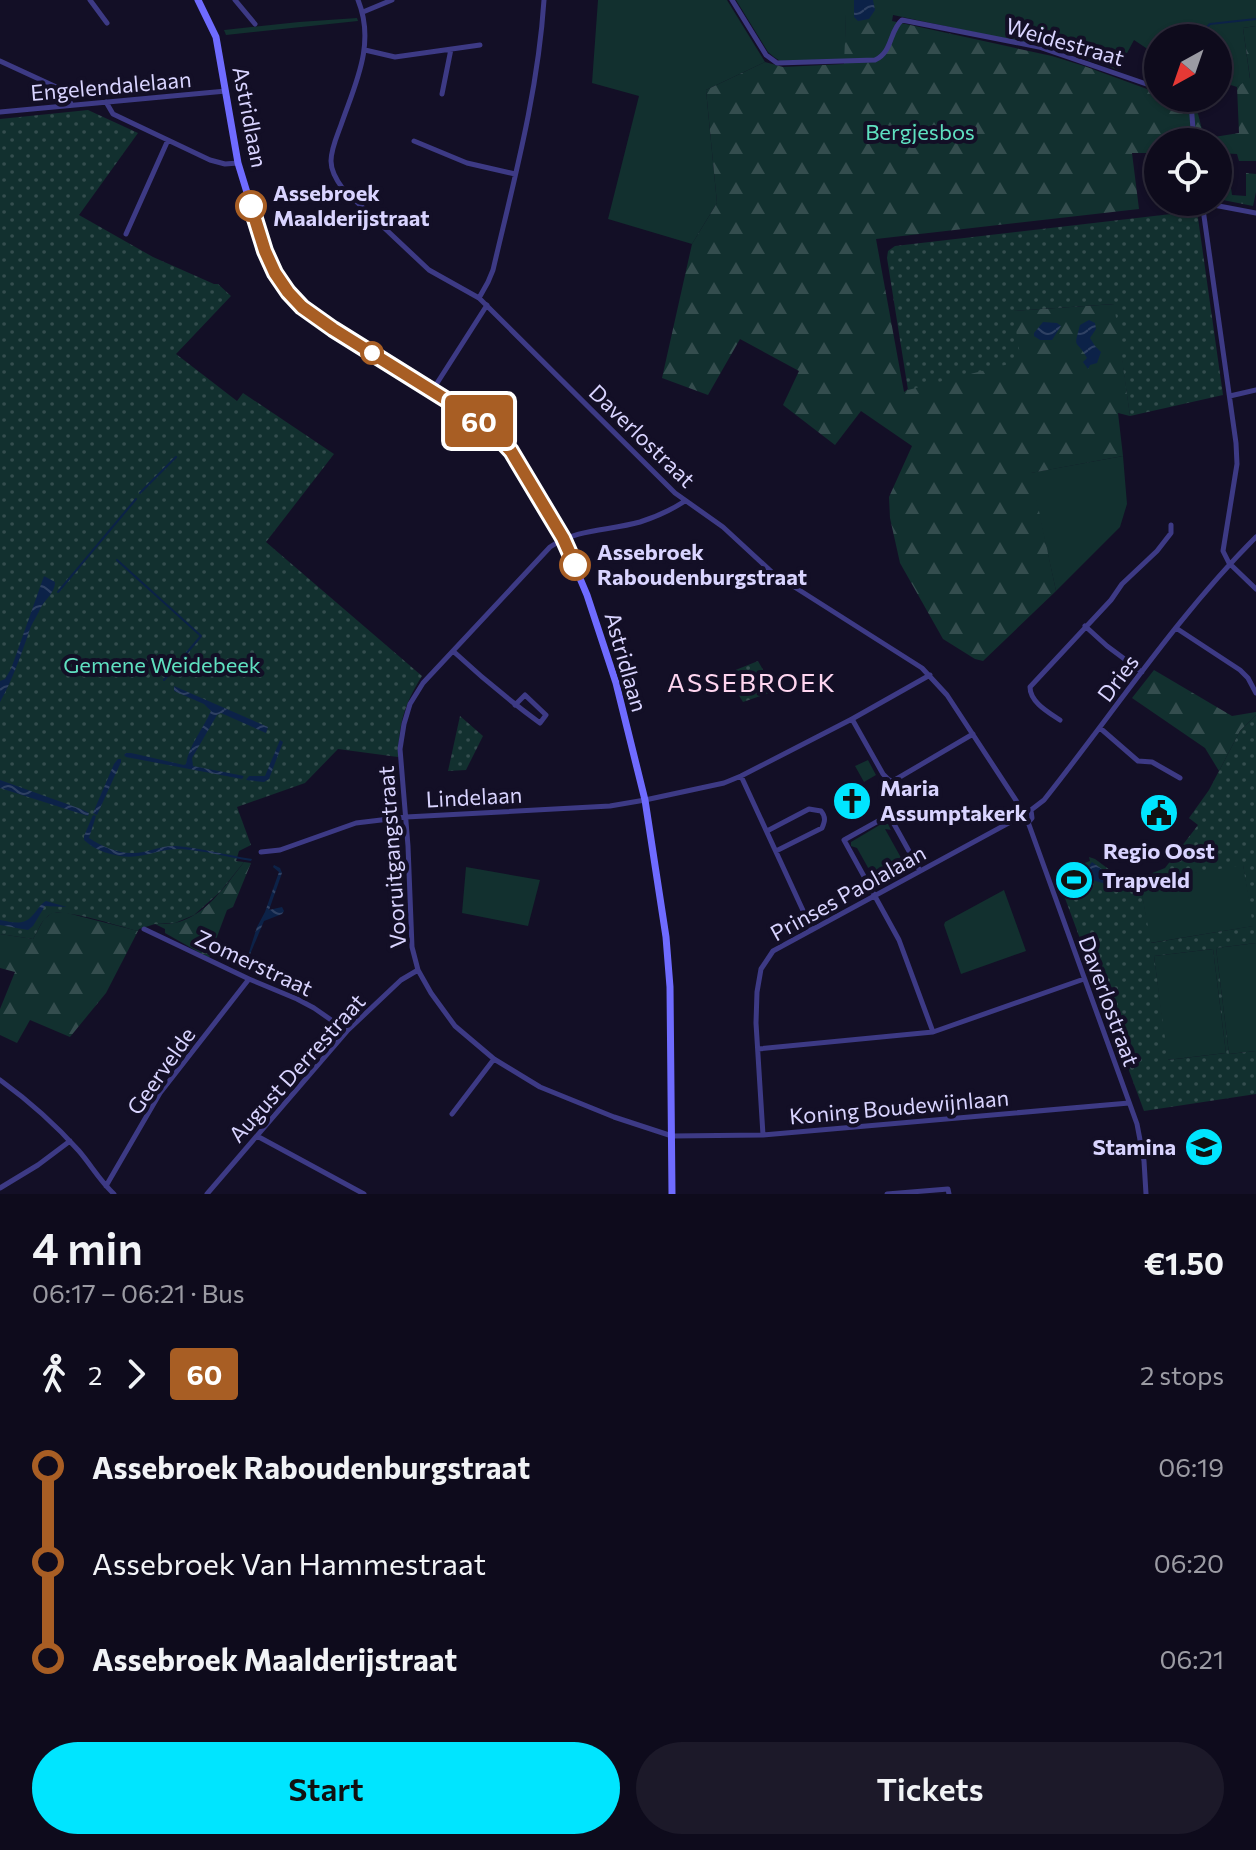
<!DOCTYPE html>
<html lang="en">
<head>
<meta charset="utf-8">
<style>
  body { margin:0; font-family:Commissioner,sans-serif; background:#1c1929; color:#f1f3f6; height:100vh; display:flex; flex-direction:column; font-size:30px; white-space:nowrap }
  * { box-sizing:border-box; margin:0 }
  p { font-size:26px; color:#9b9ba3 }
  .icon { flex:none; width:44px; height:44px; fill:none; stroke:currentColor; stroke-width:2; stroke-linecap:round; stroke-linejoin:round }
  .map { position:relative; height:1194px; overflow:hidden }
  .sheet { display:flex; flex-direction:column; background:#0e0b1c; flex:1 }
  .sheet>* { flex:none }
  .badge { padding:0 16px; border-radius:6px; font-size:28px; line-height:52px }
  .needle { width:52px; rotate:220deg }
  .buttons { position:absolute; left:1144px; top:24px; display:grid; gap:16px }
  .buttons a { display:grid; place-items:center; width:88px; height:88px; border-radius:50%; background:#0e0b1c; box-shadow:0 2px 6px #0004,0 0 0 2px #2e2b3b; font-size:40px }
  .map>.badge { position:absolute; translate:-50% -50%; box-shadow:0 0 0 4px #fff }
  .legs { display:flex; align-items:center; gap:12px; height:88px; padding:0 32px; font-size:26px }
  .legs p { margin-inline-start:auto }
  .headline { display:flex; align-items:center; justify-content:space-between; height:136px; padding:0 32px }
  h1 { font-size:44px; font-weight:600; line-height:60px }
  .action { display:flex; gap:16px; margin-top:auto; padding:16px 32px }
  .action a { flex:1; height:92px; border-radius:48px; background:#00e5ff; color:#111; font-size:32px; font-weight:600; line-height:92px; text-align:center }
  .action a+a { background:#1c1929; color:#f1f3f6 }
  ul { padding:0 32px; list-style:none }
  li { display:flex; align-items:center; gap:28px; height:96px; font-size:30px }
  li i { display:grid; place-items:center; width:12px; height:100%; margin:0 10px; background:currentColor }
  li i::after { content:''; width:20px; height:20px; margin:-10px; border:6px solid; border-radius:50%; background:#0e0b1c }
  li p { margin-inline-start:auto }
  li:first-child i { background:linear-gradient(#0000 50%,currentColor 0) }
  li:last-child i { background:linear-gradient(currentColor 50%,#0000 0) }
  .map>svg:first-child { display:block }
</style>
</head>
<body>
<div class="map">
<svg width="1256" height="1194" viewBox="0 0 1256 1194">
  <defs>
    <pattern id="forest-firs" width="22" height="20" patternUnits="userSpaceOnUse" patternTransform="scale(2)"><rect width="22" height="20" fill="#12302f"/><path d="M5 1l3.5 6h-7zM16 11l3.5 6h-7z" fill="#344d4e"/></pattern>
    <pattern id="park-dots" width="8" height="8" patternUnits="userSpaceOnUse" patternTransform="scale(2)"><rect width="8" height="8" fill="#12302f"/><path d="M2 2h.1M6 6h.1" fill="none" stroke="#344d4e" stroke-width="1.8" stroke-linecap="round"/></pattern>
    <pattern id="water-waves" width="16" height="10" patternUnits="userSpaceOnUse" patternTransform="scale(2)"><rect width="16" height="10" fill="#0c2248"/><path d="M0 5q4-4 8 0t8 0" fill="none" stroke="#2f4163"/></pattern>
  </defs>
  <rect width="100%" height="100%" fill="#130f26"/>
  <!-- green -->
  <path fill="#12302f" d="M598,0H727L765,62L706,90L717,203L692,244L608,219L639,96L592,83Z
    M736,0H1256V26L1243,28L1250,79L1237,87L1218,81V38H1158V56L1134,40L1118,70L1058,50L893,15H846L845,59L780,61L774,57L768,52Z
    M357,18L358,21L226,35L224,30L299,22Z
    M1123,456L1127,504L1120,527L1056,591L1030,473Z
    M868,760L876,775L864,782L855,766Z
    M883,823L888,824L891,830L885,829L904,863L911,866L874,886L871,882H876L857,848L851,846V842Z
    M1243,864L1254,926L1150,943L1140,882Z
    M466,867L540,880L528,926L462,913Z
    M1004,890L1026,951L961,974L944,925L945,922Z
    M1256,943V1051L1229,1054L1216,948Z
    M1213,949L1226,1053L1167,1060L1154,956Z"/>
  <!-- forest -->
  <path fill="url(#forest-firs)" d="M846,15H893L892,21L1052,56L1084,66L1158,93V98H1171L1195,107C1201,117 1199,130 1208,138L1239,133L1237,87L1250,78L1243,28L1256,26V161H1239L1237,154L1218,153V142H1158V153H1132L1139,209L876,239L904,392L1013,311L1115,304L1130,416L1118,413L1123,456L1031,473L1056,591L983,661L975,659L943,639L900,563L890,518L889,497L912,446L861,411L835,445L783,405L799,371L740,339L708,395L662,378L692,244L717,203L706,90L765,62L783,67L844,64Z
    M1246,173L1256,174V192L1253,206L1218,199V189L1231,188L1232,195L1246,196Z
    M1154,670L1232,716L1256,712V715L1240,731L1219,771L1205,748L1132,698Z
    M244,862L251,863L233,907L227,910L209,958L165,933V929L155,924C162,924 169,924 175,923C206,916 226,885 244,862Z
    M52,913H67L138,931L106,993L70,1037L30,1020L17,1043L0,1035V1009L15,972L0,968V934L33,939L44,919Z"/>
  <!-- park -->
  <path fill="url(#park-dots)" fill-rule="evenodd" d="M88,110L138,133L79,215L153,257L214,284H218L231,296L176,354L237,401L243,393L334,454L266,542L422,676C404,705 399,723 398,757L338,749L305,783L237,807L251,845L239,851L236,861L244,862L220,892L194,915L175,923L155,924L139,929L138,931C121,927 64,908 51,914C42,918 38,931 33,939L0,934V119Z
    M1197,211L1223,395L1130,416L1114,304L1013,311L1021,361L908,390L887,258L888,251L895,246Z
    M758,661L775,691L743,702L738,694L728,688L717,674L723,675Z
    M1256,715V943L1216,948L1229,1054L1256,1051V1094L1144,1111L1056,874L1090,861L1089,857L1095,859L1130,885V882L1165,868L1198,825L1189,818L1209,790L1240,731ZM1243,865L1253,926L1151,943L1140,882ZM1213,949L1226,1053L1168,1060L1154,956Z
    M460,716L483,736L466,770L448,771Z"/>
  <!-- water -->
  <path fill="url(#water-waves)" d="M854,0H873L875,10L869,19L858,21L854,17Z
    M1089,320L1095,323L1096,329L1090,338L1095,346L1101,352L1097,363L1090,365L1088,369L1083,362L1087,358C1076,338 1073,351 1080,325Z
    M1043,322L1057,323L1061,326L1052,340H1040L1034,336V333Z
    M44,576L55,582C55,593 45,599 40,609C37,617 31,624 29,632C21,655 12,681 0,702V681L5,679L11,669Z
    M174,686L268,727L266,733L221,713L217,715L192,758L193,766L244,776L242,779L126,757L124,755L126,753H131L184,765L186,764C189,745 203,729 211,711L204,704L174,691Z
    M280,740L283,742L269,779L264,782L246,780L249,776H265Z
    M118,759H121V762L97,815L93,813L114,764Z
    M0,780L81,809L89,813L88,816L0,788Z
    M93,815L96,816L89,838C101,846 117,853 131,853C146,854 160,845 176,846C201,848 226,855 252,859L251,861C228,857 205,851 182,849C166,848 153,854 138,856C121,859 96,852 84,840V836Z
    M1092,862L1128,888L1127,890L1092,880L1087,868Z
    M274,865L280,868L282,873L269,910L282,907L284,911L282,914L264,921L246,964L247,968H244L257,927L265,912L279,872L273,867Z
    M46,901L67,907L45,906L33,926L28,930L0,925V920C12,922 23,926 32,916C38,910 39,905 46,901Z"/>
  <g fill="none" stroke-linecap="round" stroke-linejoin="round">
    <!-- stream -->
    <path stroke="#0c2248" stroke-width="2" d="M1207,27L1210,24L1256,19
      M140,493L176,457
      M117,560L201,636L164,680
      M58,592L136,499"/>
    <!-- minor -->
    <path stroke="#3d3a85" stroke-width="5" d="M90,0L107,23
      M235,0L255,24
      M358,0C376,44 355,84 341,125C337,136 331,149 331,161C331,171 337,181 343,189L429,270L479,298L675,493L723,527L774,574L922,668L947,695L1021,808
      M732,0L766,55L777,63L875,60C893,52 889,31 902,20L1039,47L1158,88
      M363,12L392,0
      M365,50L395,57L480,45
      M0,61L65,91L69,96L71,105
      M442,94L451,49
      M1184,98L1191,103L1194,142
      M106,102L113,114L210,160L225,164L238,163
      M0,112L226,91
      M414,141L467,163L515,174
      M1202,202L1236,443L1237,464L1223,551L1229,563L1256,589
      M1203,203L1256,213
      M126,234L168,140
      M479,298L488,282L493,270C514,180 538,92 544,0
      M432,391L487,305
      M1230,396L1256,390
      M685,501C671,510 656,517 640,522C608,531 579,528 550,547L423,683L410,704L404,724L400,749L401,761L408,846L412,947L418,970L431,993L455,1026L494,1059L540,1087L614,1117L672,1136L763,1135L1129,1103
      M1085,626L1107,646L1142,672
      M1176,628L1240,670L1248,678L1256,693
      M453,651C481,677 510,701 540,723L546,715L525,695L515,705
      M852,719L883,774L889,780L893,781L973,734
      M1060,720C1048,712 1030,702 1030,687L1111,600L1122,584L1157,551L1171,533V525
      M1100,728L1138,761L1152,762L1180,778
      M741,776L812,930
      M1021,808L1017,815C1019,823 1027,825 1032,818L1031,810
      M1031,810L1044,800C1114,712 1177,616 1256,537
      M1028,822L1137,1124L1144,1161L1146,1194
      M767,831L809,809L821,811C826,817 825,821 822,828L776,851
      M261,852L280,850L356,823L406,817L610,806L645,800L724,783L741,776L852,719L930,675
      M920,871L889,815L844,840L899,940L933,1032
      M144,929L249,979L297,999L314,1008L347,1031
      M758,1049L933,1032L1084,979
      M0,1080C29,1101 55,1124 79,1151C91,1165 100,1181 114,1194
      M452,1114L494,1059
      M763,1135L756,1023L757,992L761,969L773,951L1018,818
      M257,1136L364,1194
      M106,1186L160,1093L249,979
      M0,1188L38,1165L70,1141
      M207,1194L347,1031L401,980L418,970
      M887,1194L948,1189L949,1194"/>
    <!-- secondary -->
    <path stroke="#6f6bff" stroke-width="7" d="M198,0L216,37L238,163L249,199L265,251L280,281L294,299L310,313L474,417L493,432L511,451L563,538L587,595L616,683L645,800L666,937L670,987L672,1194"/>
  </g>
  <g fill="none" stroke-linecap="round" stroke-linejoin="round">
    <!-- line-1 casing -->
    <g stroke="#fff" stroke-width="18">
      <path id="line-1" d="M251,206L265,251L275,273L288,292L302,307L333,329L474,417L493,432L511,451L563,538L575,565"/>
    </g>
    <!-- line-1 -->
    <use href="#line-1" stroke="#a85e24" stroke-width="12"/>
  </g>
  <!-- icons -->
  <defs>
    <g id="church-disc" transform="scale(2)"><circle r="9.5" fill="#00e5ff" stroke="#130f26"/><path d="M-1.2-6h2.4v3.5h3.3v2.4h-3.3V6h-2.4V-.1h-3.3v-2.4h3.3Z" fill="#111"/></g>
    <g id="civic-disc" transform="scale(2)"><circle r="9.5" fill="#00e5ff" stroke="#130f26"/><path d="M-.6-6.5H3V-4.5H.6V-3L4-1V1h2V6H-6V1h2V-1L-.6-3ZM-1.2 2.5V6h2.4V2.5Z" fill="#111"/></g>
    <g id="stadium-disc" transform="scale(2)"><circle r="9.5" fill="#00e5ff" stroke="#130f26"/><path d="M0-5a6.5 5 0 1 0 0 10a6.5 5 0 1 0 0-10ZM-3.5-1.8h7v3.6h-7Z" fill="#111"/></g>
    <g id="school-disc" transform="scale(2)"><circle r="9.5" fill="#00e5ff" stroke="#130f26"/><path d="M0-5L7-2L0 1L-7-2ZM-4 1L0 2.5L4 1V4Q0 6-4 4Z" fill="#111"/></g>
  </defs>
  <g fill-rule="evenodd">
    <use href="#church-disc" x="852" y="801"/>
    <use href="#civic-disc" x="1159" y="813"/>
    <use href="#stadium-disc" x="1074" y="880"/>
    <use href="#school-disc" x="1204" y="1147"/>
  </g>
  <!-- markers -->
  <g fill="#fff" stroke="#a85e24" stroke-width="4">
    <circle cx="251" cy="206" r="14"/>
    <circle cx="372" cy="353" r="10"/>
    <circle cx="575" cy="565" r="14"/>
  </g>
  <g text-anchor="middle" stroke-width="8" stroke-linejoin="round" paint-order="stroke">
    <!-- street labels -->
    <g font-size="22" fill="#d9d4ff" stroke="#130f26">
      <text transform="translate(1065 42) rotate(16)" y="8">Weidestraat</text>
      <text transform="translate(111 86) rotate(-5)" y="8">Engelendalelaan</text>
      <text transform="translate(250 117) rotate(79)" y="8">Astridlaan</text>
      <text transform="translate(642 436) rotate(44)" y="8">Daverlostraat</text>
      <text transform="translate(626 662) rotate(74)" y="8">Astridlaan</text>
      <text transform="translate(1118 678) rotate(-53)" y="8">Dries</text>
      <text transform="translate(474 797) rotate(-3)" y="8">Lindelaan</text>
      <text transform="translate(392 857) rotate(-94)" y="8">Vooruitgangstraat</text>
      <text transform="translate(848 893) rotate(-29)" y="8">Prinses Paolalaan</text>
      <text transform="translate(254 963) rotate(25)" y="8">Zomerstraat</text>
      <text transform="translate(1109 1001) rotate(70)" y="8">Daverlostraat</text>
      <text transform="translate(297 1068) rotate(-48)" y="8">August Derrestraat</text>
      <text transform="translate(161 1071) rotate(-55)" y="8">Geervelde</text>
      <text transform="translate(899 1107) rotate(-5)" y="8">Koning Boudewijnlaan</text>
    </g>
    <!-- park labels -->
    <g font-size="22" fill="#5fe0c0" stroke="#130f26">
      <text x="920" y="140">Bergjesbos</text>
      <text x="162" y="673">Gemene Weidebeek</text>
    </g>
    <!-- stop labels -->
    <g font-size="22" font-weight="bold" fill="#d9d4ff" stroke="#130f26" text-anchor="start">
      <text x="273" y="201">Assebroek<tspan x="273" dy="25">Maalderijstraat</tspan></text>
      <text x="597" y="560">Assebroek<tspan x="597" dy="25">Raboudenburgstraat</tspan></text>
    </g>
    <!-- poi labels -->
    <g font-size="22" font-weight="bold" fill="#d9d4ff" stroke="#130f26" text-anchor="start">
      <text x="880" y="796">Maria<tspan x="880" dy="25">Assumptakerk</tspan></text>
      <text x="1159" y="859" text-anchor="middle">Regio Oost</text>
      <text x="1102" y="888">Trapveld</text>
      <text x="1176" y="1155" text-anchor="end">Stamina</text>
    </g>
    <!-- quarter labels -->
    <g font-size="26" letter-spacing="2" fill="#ffd6f0" stroke="#130f26">
      <text x="752" y="692">ASSEBROEK</text>
    </g>
  </g>
</svg>
<div class="buttons">
<a><svg class="needle" viewBox="-14 -14 28 28"><path d="M0-13l5 13h-10z" fill="#e53935"/><path d="M0 13l5-13h-10z" fill="#9b9ba3"/></svg></a>
<a><svg class="icon" aria-label="locate" viewBox="0 0 24 24"><circle cx="12" cy="12" r="6"/><path d="M12 2v4M12 18v4M2 12h4M18 12h4"/></svg></a>
</div>
<b class="badge" style="left:479px;top:421px;background:#a85e24;color:#fff">60</b>
</div>
<section class="sheet">
<div class="headline"><div><h1>4 min</h1><p>06:17 – 06:21 · Bus</p></div><b>€1.50</b></div>
<div class="legs"><svg class="icon" aria-label="walk" viewBox="0 0 24 24"><circle cx="13" cy="4" r="2"/><path d="M13 8l-2 6 4 7M11 14l-3 7M7 12l3-4h3l4 4"/></svg>2<svg class="icon" aria-label="forward" viewBox="0 0 24 24"><path d="M9 5l7 7-7 7"/></svg><b class="badge" style="background:#a85e24;color:#fff">60</b><p>2 stops</p></div>
<ul>
<li><i style="color:#a85e24"></i><b>Assebroek Raboudenburgstraat</b><p>06:19</p></li>
<li><i style="color:#a85e24"></i><span>Assebroek Van Hammestraat</span><p>06:20</p></li>
<li><i style="color:#a85e24"></i><b>Assebroek Maalderijstraat</b><p>06:21</p></li>
</ul>
<div class="action"><a>Start</a><a>Tickets</a></div>
</section>
</body>
</html>
